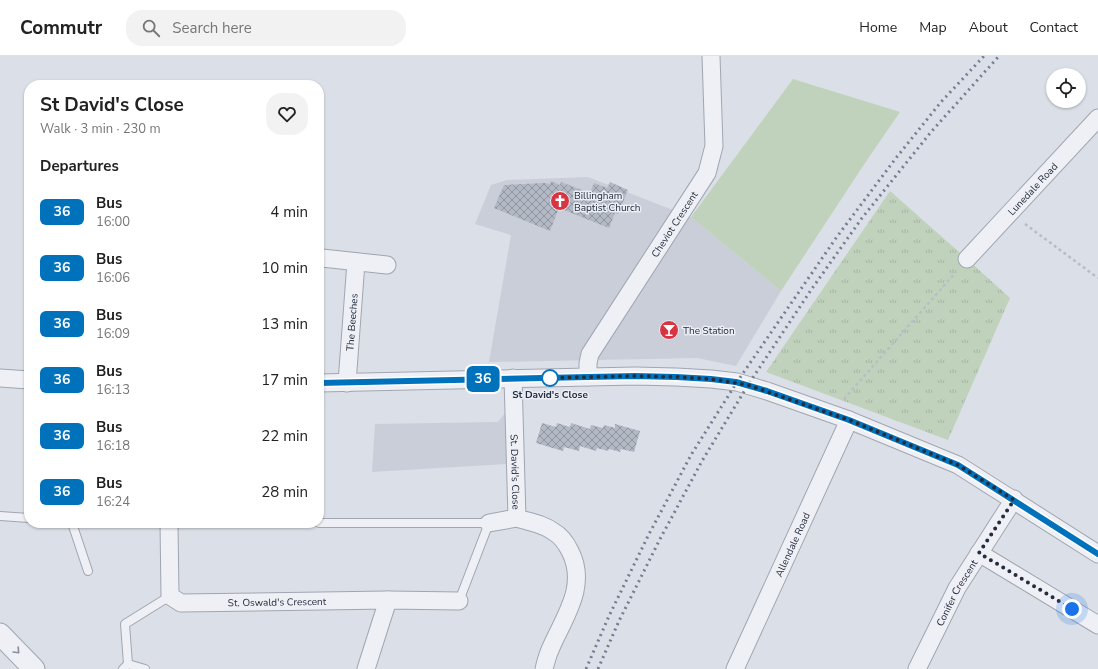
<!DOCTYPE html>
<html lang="en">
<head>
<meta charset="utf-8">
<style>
  body { margin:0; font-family:"Nunito Sans",sans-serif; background:#f2f2f2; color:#222; height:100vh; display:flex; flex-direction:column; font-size:15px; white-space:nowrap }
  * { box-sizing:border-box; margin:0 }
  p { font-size:13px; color:#767676 }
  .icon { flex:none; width:22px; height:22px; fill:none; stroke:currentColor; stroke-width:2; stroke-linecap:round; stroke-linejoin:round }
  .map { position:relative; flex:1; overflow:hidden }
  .panel { position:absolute; left:24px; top:24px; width:300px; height:448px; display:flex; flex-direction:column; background:#fff; border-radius:16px; box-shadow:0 1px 3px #0004 }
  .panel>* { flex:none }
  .badge { padding:0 8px; border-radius:6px; font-size:14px; line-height:26px }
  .tools { position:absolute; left:1046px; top:12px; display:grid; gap:8px }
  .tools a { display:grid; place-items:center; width:40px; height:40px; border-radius:50%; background:#fff; box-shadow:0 1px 3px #0004; font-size:20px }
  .you { position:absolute; width:20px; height:20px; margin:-10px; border:3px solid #fff; border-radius:50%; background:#1a73e8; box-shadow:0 0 0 6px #1a73e833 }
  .map>.badge { position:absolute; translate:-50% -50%; box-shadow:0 0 0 2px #fff }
  h2 { padding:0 16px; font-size:15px; line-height:36px }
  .round { display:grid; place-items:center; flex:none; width:42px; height:42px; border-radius:16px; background:#f2f2f2 }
  .overview { display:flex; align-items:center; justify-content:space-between; height:68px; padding:0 16px }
  h1 { font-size:19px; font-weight:700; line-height:30px }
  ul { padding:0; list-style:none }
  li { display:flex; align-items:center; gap:12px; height:56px; padding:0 16px }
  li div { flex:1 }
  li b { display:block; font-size:15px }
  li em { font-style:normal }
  li .badge { min-width:44px; font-weight:700; text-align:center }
  header { display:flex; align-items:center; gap:24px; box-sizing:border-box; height:56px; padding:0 20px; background:#fff; border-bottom:1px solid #e0e0e0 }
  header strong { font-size:19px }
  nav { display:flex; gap:22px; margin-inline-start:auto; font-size:14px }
  .search { width:280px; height:36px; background:#f2f2f2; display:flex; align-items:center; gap:10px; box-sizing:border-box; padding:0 14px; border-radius:16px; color:#767676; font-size:15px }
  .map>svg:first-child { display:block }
</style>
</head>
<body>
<header>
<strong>Commutr</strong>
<div class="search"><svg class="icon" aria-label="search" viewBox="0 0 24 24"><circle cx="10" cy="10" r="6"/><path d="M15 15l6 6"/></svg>Search here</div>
<nav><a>Home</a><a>Map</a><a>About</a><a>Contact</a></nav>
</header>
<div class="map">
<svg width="1098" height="613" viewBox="0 0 1098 613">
  <defs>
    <pattern id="park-tufts" width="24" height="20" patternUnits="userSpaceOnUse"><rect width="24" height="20" fill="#c0d2bc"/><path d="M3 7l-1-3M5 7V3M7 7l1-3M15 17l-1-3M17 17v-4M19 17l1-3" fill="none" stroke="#a5b4a3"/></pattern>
    <pattern id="building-cross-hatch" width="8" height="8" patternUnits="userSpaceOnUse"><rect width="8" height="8" fill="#b2b8c4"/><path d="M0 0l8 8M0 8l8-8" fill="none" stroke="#9196a1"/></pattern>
  </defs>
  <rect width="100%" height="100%" fill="#dbdfe7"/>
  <!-- built -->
  <path fill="#c9ced9" d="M588,121L691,161L781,235L736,310L697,302L489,306L511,179L475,168L491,129L507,124Z
    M512,348L506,408L372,416L375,368L498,366Z"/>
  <!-- park -->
  <path fill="url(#park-tufts)" d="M890,135L967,203L1010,242L948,384L766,316Z"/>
  <!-- garden -->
  <path fill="#c0d2bc" d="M793,23L900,56L865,107L781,235L691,161Z"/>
  <!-- building -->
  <path fill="url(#building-cross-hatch)" d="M551,125L560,129L561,126L590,137L594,127L607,132L610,126L628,134L618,158L615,157L609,172L559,152L550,175L494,152L504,129L545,127L550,128Z
    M542,367L556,371L557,367L570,371L571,367L590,373L591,369L603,372L604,369L615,372V368L640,375L634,396L621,393L620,396L609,393L608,395L597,392L596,395L580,390L579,395L564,391L563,395L536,387Z"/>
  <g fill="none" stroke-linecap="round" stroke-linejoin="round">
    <!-- service casing -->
    <g stroke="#a0a6b1" stroke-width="10">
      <path id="service" d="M0,460L29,462
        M72,467L88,515
        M319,467H489L459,545
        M128,608L145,613
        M123,613L128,608L125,568L170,540"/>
    </g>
    <!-- minor casing -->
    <g stroke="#a0a6b1" stroke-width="19">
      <g id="minor">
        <path d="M322,202L387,209"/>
        <path id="s1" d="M967,203L1098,62"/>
        <path id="s2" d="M588,321V307L590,298L707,117L714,90L711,0"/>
        <path d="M0,322L29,324"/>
        <path id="s3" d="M513,322L517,462C529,466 544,468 554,476C561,480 566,487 570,495C587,528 567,557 553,587C549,595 546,604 544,613"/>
        <path d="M319,327L635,320L676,321L711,323L737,326L767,335L849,364L958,409L1098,498"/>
        <path id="s4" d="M347,327L356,206"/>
        <path id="s5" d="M169,467L170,540L181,547L388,544L459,545"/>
        <path d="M489,467L517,462"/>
        <path d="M979,497L1098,569"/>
        <path d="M366,613L388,544"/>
        <path id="s6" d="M735,613L849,364"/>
        <path id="s7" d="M917,613L957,532L1014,443"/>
      </g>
    </g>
    <!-- tertiary casing -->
    <g stroke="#a0a6b1" stroke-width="23">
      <path id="tertiary" d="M0,578L34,613"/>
    </g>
    <!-- path -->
    <path stroke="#b9bdc5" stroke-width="2.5" stroke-dasharray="3 3" stroke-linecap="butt" d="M1025,168L1098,222
      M844,343L956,216"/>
    <!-- service -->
    <use href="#service" stroke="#eef0f5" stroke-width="8"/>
    <!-- minor -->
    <use href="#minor" stroke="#eef0f5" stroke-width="17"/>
    <!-- tertiary -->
    <use href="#tertiary" stroke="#eef0f5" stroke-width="21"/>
    <!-- rail -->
    <path stroke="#747d92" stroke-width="3" stroke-dasharray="2 4" stroke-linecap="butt" d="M586,613L609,560L648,480L691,399L737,326L836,182L896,102L941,46L984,0
      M598,613L619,565L659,485L702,405L748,329L811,234L862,162L931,76L999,0"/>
  </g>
  <!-- one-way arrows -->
  <defs><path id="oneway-chevron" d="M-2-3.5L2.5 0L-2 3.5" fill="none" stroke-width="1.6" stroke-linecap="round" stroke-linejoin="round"/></defs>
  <use stroke="#898e9a" href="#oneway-chevron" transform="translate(17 595) rotate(46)"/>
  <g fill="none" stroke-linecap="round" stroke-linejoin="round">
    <!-- line casing -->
    <g stroke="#fff" stroke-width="9">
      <path id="line" d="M319,327L635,320L676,321L711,323L736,326L767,335L849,364L958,409L1098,498"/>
    </g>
    <!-- line -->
    <use href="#line" stroke="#0072bc" stroke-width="6"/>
    <!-- walk -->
    <path stroke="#242c3e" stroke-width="4" stroke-dasharray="0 7.2" d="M550,322H549L635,320L676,321L711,323L748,329L849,364L958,409L1014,444L979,497L1072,553"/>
  </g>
  <!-- icons -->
  <defs>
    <g id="church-disc" transform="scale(1)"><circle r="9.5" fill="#d73542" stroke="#ebeef5"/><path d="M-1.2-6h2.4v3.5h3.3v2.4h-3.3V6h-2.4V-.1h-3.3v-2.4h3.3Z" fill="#fff"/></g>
    <g id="bar-disc" transform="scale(1)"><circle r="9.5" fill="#d73542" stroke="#ebeef5"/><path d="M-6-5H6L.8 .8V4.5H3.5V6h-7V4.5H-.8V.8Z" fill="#fff"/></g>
  </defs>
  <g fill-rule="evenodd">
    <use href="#church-disc" x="560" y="145"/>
    <use href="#bar-disc" x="669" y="274"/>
  </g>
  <!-- markers -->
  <circle fill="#fff" stroke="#0072bc" stroke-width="2" cx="550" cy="322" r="8"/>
  <g text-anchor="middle" stroke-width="3" stroke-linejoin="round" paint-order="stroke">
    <!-- street labels -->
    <g font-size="10" fill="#242c3e" stroke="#ebeef5">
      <text dy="4" stroke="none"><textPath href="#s1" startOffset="96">Lunedale Road</textPath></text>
      <text dy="4" stroke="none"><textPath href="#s2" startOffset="178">Cheviot Crescent</textPath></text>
      <text dy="4" stroke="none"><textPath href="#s4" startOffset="61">The Beeches</textPath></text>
      <text dy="4" stroke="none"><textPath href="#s3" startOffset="94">St. David's Close</textPath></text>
      <text dy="4" stroke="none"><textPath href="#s6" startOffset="137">Allendale Road</textPath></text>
      <text dy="4" stroke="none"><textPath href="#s7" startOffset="86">Conifer Crescent</textPath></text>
      <text dy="4" stroke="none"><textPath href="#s5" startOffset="182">St. Oswald's Crescent</textPath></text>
    </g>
    <!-- poi labels -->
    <g font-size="10" fill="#242c3e" stroke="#ebeef5" text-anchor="start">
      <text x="574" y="143">Billingham<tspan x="574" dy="12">Baptist Church</tspan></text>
      <text x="683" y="278">The Station</text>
    </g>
    <!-- stop labels -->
    <g font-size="10" font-weight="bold" fill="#242c3e" stroke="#ebeef5">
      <text x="550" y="342">St David's Close</text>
    </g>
  </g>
</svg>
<div class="tools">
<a><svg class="icon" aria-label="locate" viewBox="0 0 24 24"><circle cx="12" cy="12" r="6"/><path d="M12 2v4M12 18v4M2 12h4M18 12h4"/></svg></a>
</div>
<div class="you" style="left:1072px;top:553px"></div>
<b class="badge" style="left:483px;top:323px;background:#0072bc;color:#fff">36</b>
<section class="panel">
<div class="overview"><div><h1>St David's Close</h1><p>Walk · 3 min · 230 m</p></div><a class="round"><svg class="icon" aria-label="heart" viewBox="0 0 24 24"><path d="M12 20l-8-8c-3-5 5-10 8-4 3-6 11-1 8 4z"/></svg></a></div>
<h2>Departures</h2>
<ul>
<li><span class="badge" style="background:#0072bc;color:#fff">36</span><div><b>Bus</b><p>16:00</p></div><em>4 min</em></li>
<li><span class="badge" style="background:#0072bc;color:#fff">36</span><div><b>Bus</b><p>16:06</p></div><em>10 min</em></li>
<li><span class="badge" style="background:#0072bc;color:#fff">36</span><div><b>Bus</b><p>16:09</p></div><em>13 min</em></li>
<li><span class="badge" style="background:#0072bc;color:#fff">36</span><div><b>Bus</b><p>16:13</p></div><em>17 min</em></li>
<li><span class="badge" style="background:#0072bc;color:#fff">36</span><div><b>Bus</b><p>16:18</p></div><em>22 min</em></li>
<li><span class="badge" style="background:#0072bc;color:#fff">36</span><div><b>Bus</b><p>16:24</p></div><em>28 min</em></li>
</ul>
</section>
</div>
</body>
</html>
